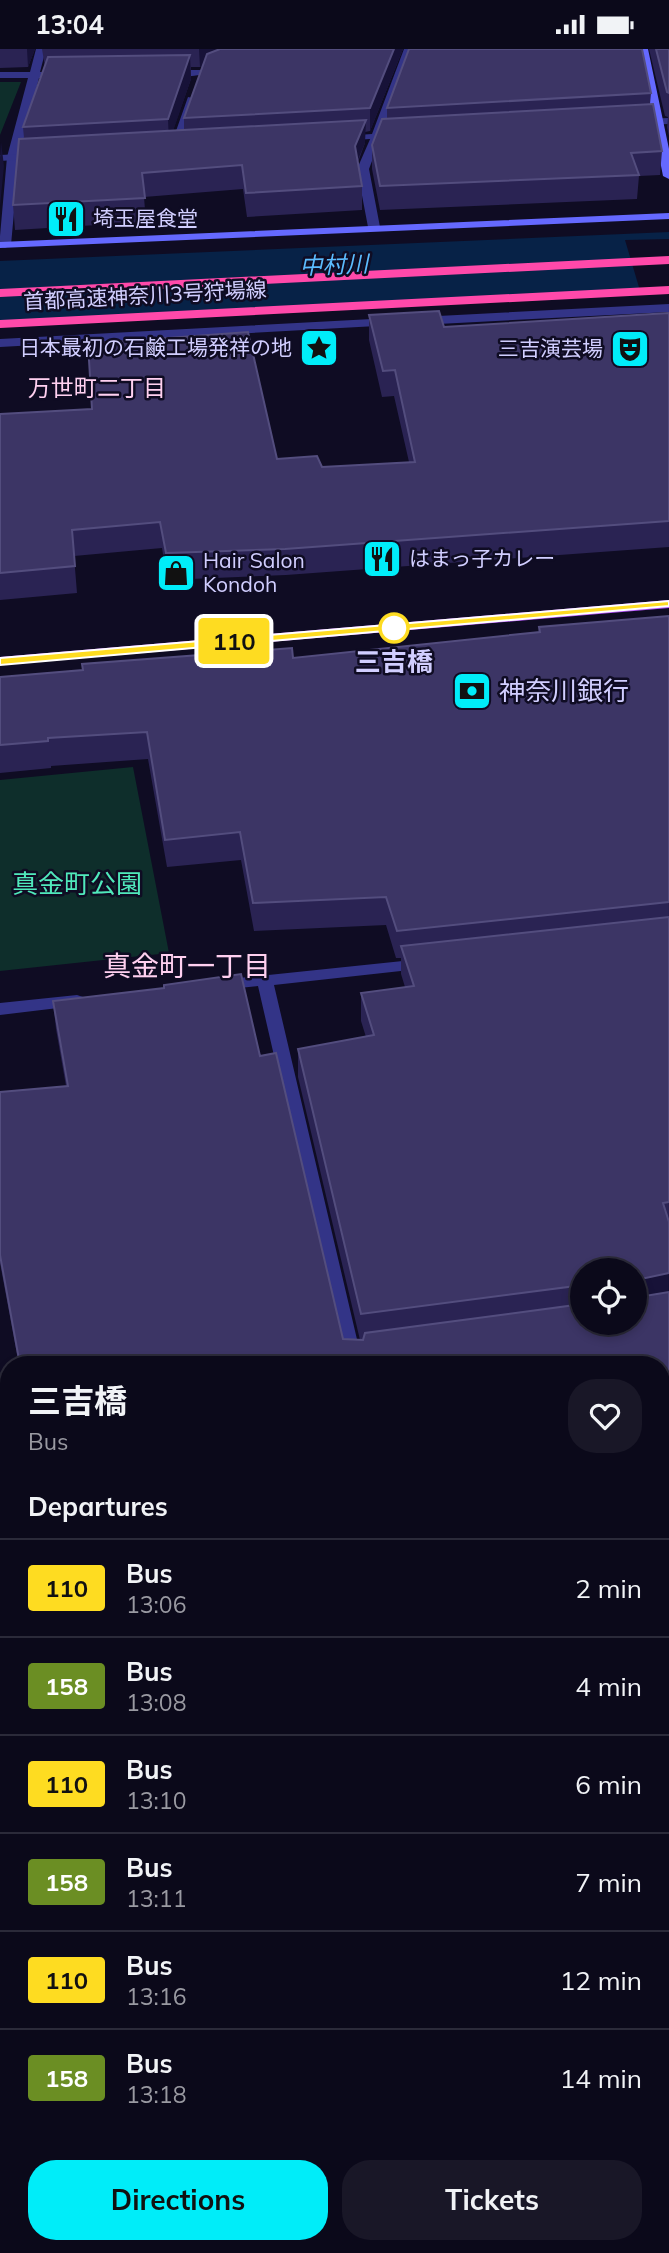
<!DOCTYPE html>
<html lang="en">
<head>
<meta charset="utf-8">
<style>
  body { margin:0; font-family:Mulish,"Noto Sans JP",sans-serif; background:#191727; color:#f1f3f6; height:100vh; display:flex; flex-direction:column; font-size:26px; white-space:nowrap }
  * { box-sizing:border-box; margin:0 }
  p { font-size:23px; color:#9a9aa2 }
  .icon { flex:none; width:38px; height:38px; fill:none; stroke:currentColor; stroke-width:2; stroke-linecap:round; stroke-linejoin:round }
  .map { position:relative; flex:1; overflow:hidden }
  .sheet { position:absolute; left:0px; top:1307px; width:670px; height:898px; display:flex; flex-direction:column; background:#0b091a; border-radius:28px 28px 0 0; box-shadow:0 4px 10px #0003,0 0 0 2px #2b2a39 }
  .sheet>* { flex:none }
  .badge { padding:0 14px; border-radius:5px; font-size:24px; line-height:46px }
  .controls { position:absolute; left:570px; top:1209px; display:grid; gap:14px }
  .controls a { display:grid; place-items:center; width:77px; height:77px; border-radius:50%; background:#0b091a; box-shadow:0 4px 10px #0003,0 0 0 2px #2b2a39; font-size:35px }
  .map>.badge { position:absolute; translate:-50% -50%; box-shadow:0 0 0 4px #fff }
  h2 { padding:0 28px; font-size:26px; line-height:63px }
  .round { display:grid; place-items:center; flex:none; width:74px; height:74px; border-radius:28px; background:#191727 }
  .summary { display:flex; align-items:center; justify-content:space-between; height:119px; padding:0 28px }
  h1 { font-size:33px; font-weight:700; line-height:52px }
  .button { display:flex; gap:14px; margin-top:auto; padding:14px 28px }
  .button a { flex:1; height:80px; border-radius:28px; background:#00edf9; color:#111; font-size:28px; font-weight:700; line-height:80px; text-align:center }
  .button a+a { background:#191727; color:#f1f3f6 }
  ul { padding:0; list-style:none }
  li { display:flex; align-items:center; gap:21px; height:98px; padding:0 28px; border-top:2px solid #2b2a39 }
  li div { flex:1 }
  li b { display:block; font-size:26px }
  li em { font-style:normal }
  li .badge { min-width:77px; font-weight:700; text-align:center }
  .status { display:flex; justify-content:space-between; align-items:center; height:49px; padding:0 35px; background:#0b091a; direction:ltr }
  .status svg { height:19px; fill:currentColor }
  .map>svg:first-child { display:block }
</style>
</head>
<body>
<div class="status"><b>13:04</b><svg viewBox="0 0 49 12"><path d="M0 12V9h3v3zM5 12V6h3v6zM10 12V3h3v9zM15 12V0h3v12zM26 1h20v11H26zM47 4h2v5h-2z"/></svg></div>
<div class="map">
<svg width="669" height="2204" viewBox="0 0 669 2204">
  <rect width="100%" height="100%" fill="#0f0c23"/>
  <!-- green -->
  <path fill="#0e2e2b" d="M0,33H21L0,86Z
    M133,718L169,904L0,922V731Z"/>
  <!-- water -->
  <path fill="#072247" d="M669,183V240L0,276V212Z"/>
  <!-- pier -->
  <path fill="#0f0c23" d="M669,190V244L641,245L625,191Z"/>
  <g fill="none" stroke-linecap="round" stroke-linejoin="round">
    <!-- lane -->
    <path fill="#333487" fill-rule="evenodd" d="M36,0H46L40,23H63L68,26L63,29H39L19,108L11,196L5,199L0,197V187L7,108L28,29H0V23H30Z
      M256,0H271C253,14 183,37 163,24L168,21H200Z
      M188,48L197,50L180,99L171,101L170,99Z
      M376,85L381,88L369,120L380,178L374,181L368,178L357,120L371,88Z"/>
    <!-- street -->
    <path fill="#333487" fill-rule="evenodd" d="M404,0H414L383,84H402V88L338,92V88L342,87L372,85Z
      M669,69V75L639,76L634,73L639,70Z
      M42,104L48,107L46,109L0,112V106Z
      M669,255V263L419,276L413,272L419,268Z
      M391,269L395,270V276L0,298V290Z
      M422,910L430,915L428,919L274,936L363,1316H345L258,937L220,941L212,936L220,931Z
      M77,946L83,948L85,952L83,956L0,966V954Z
      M669,1587V1605H662V1589Z
      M669,1644V1662L662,1663V1645Z
      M0,1690L9,1695V1780L0,1774Z
      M45,2196H69L70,2204H46Z
      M551,2196H575L577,2204H553Z"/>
    <!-- secondary -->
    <path fill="#6569ff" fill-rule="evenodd" d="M638,0H648L669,100V130L663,127Z
      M669,164V170L0,199V193Z"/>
    <!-- primary -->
    <path fill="#b755ff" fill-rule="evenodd" d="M669,551V559L0,616V608Z"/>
    <!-- highway -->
    <path fill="#ff49aa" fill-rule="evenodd" d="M669,207V215L0,248V240Z
      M669,237V245L0,279V271Z"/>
  </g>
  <!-- wall -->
  <path fill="#2a2353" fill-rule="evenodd" d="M0,0H35L28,18L0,19Z
    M42,0H403L370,82L365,83V94L358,113L362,137V161L247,168L243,140L144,148L146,173L15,181L13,156L24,89L23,78L45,18ZM203,17L184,69V81H173L191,30V18H200Z
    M649,0H669V87L667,78L668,68L665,67Z
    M651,44L650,55L662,102L660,126L639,127L637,150L380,161L372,120V96L387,69V59Z
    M669,264V498L286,526L167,531L162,499L74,507L77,544L0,551V365L322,418L409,413L394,347L382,348L369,291V266L444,278Z
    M669,567V1540L662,1541V1316H19L0,1214V1043L66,1037L56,980L53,952L260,1007L343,1290L360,1291L298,1028V1000L366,988L361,972V944L405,938L401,925V909H396L386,876L254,882L241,811L167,818L148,710L51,717V719L0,724V628L293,609L538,583L539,578ZM583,1222L635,1274H583Z
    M0,2019L9,2113V2148L7,2149L9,2170V2196L0,2204Z
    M609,2196H662L669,2204H611Z"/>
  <!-- shaded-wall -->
  <path fill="#171238" d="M27,0H35L28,18Z
    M199,0H249L200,18Z
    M394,0H403L370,82V59Z
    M190,6L191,30L169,94L168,70Z
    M366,71L365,94L354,120L355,97Z
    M1,93L4,117L0,157V109Z
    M669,1224V1251L635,1258L636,1231Z
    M0,2019L9,2113V2131L6,2120L0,2050Z
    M1,2120L7,2149L9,2170V2196H11L12,2204H8Z"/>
  <!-- building -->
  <path fill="#3c3565" stroke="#534d7e" stroke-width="2" d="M220,0H394L370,59L184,69L207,5Z
    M409,0H642L651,44L387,59Z
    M656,0H669V44L667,43Z
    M190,6L168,70L23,78L48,8Z
    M653,55L662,102L631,104L639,126L380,137L372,96L382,70Z
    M366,71L355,97L362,137L246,144L242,116L142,124L145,149L13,156L19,90Z
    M439,262L444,278L669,264V472L285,500L166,504L160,473L72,481L75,517L0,524V365L92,360L88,295L248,283L277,410L317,407L322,418L415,413L395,321L383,322L369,266Z
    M669,567V853L397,882L386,848L253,854L240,783L165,791L147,683L48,689V692L0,696V628L83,621L82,615L292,599L293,609L540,583L539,578Z
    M669,868V1153L663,1154L669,1173V1224L636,1231V1245L639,1248L669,1243V1513L662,1515V1316H20L0,1206V1043L68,1037L53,952L164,939V936L241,925L260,1007L276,1004L343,1290L363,1291L365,1284L583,1255V1274H635V1222H583V1236L361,1265L298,1000L374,986L361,944L414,937L401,897Z
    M669,1713V2204H620L619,2196H662V1714Z
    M0,2050L6,2120H1L8,2204H0Z
    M205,2196H458L460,2204H142L166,2198L167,2203Z"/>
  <!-- line -->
  <path fill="#fedc21" stroke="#fff" stroke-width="2" d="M669,552V557L0,616V609Z"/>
  <!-- icons -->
  <defs>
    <g id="restaurant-square" transform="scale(2.0125)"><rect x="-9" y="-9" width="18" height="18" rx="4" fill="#00edf9" stroke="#0f0c23"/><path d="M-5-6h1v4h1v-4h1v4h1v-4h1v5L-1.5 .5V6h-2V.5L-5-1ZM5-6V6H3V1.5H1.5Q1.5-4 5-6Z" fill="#111"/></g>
    <g id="sight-square" transform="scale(2.0125)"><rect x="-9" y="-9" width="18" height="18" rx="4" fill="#00edf9" stroke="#0f0c23"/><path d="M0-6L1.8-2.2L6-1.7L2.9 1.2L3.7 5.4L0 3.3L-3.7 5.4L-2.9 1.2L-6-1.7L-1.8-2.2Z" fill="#111"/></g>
    <g id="theatre-square" transform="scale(2.0125)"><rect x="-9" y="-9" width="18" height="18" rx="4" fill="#00edf9" stroke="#0f0c23"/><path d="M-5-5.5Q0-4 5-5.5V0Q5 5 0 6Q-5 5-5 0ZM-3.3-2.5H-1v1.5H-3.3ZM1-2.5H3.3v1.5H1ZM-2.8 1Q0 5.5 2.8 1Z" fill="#111"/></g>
    <g id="shop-square" transform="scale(2.0125)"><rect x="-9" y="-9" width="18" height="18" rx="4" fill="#00edf9" stroke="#0f0c23"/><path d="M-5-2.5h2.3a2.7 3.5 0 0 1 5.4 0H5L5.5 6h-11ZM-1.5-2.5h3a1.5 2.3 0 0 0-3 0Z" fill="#111"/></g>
    <g id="bank-square" transform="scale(2.0125)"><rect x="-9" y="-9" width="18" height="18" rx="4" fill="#00edf9" stroke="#0f0c23"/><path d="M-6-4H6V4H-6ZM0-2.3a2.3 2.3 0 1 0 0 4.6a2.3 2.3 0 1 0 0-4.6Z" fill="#111"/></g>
  </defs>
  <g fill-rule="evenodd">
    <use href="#restaurant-square" x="66" y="170"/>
    <use href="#sight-square" x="319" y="299"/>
    <use href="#theatre-square" x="630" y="300"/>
    <use href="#restaurant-square" x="382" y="510"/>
    <use href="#shop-square" x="176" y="524"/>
    <use href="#bank-square" x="472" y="642"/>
  </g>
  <!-- markers -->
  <circle fill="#fff" stroke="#fedc21" stroke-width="3.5" cx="394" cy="579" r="14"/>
  <g text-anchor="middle" stroke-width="5" stroke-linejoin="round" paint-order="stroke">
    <!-- far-poi labels -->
    <g font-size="21" fill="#d1ceff" stroke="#0f0c23" text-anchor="start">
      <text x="93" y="177">埼玉屋食堂</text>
      <text x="292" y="306" text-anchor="end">日本最初の石鹸工場発祥の地</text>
      <text x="603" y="307" text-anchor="end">三吉演芸場</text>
      <text x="409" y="517">はまっ子カレー</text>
      <text x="203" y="519">Hair Salon<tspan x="203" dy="24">Kondoh</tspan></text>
    </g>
    <!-- far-street labels -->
    <g font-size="21" fill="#d1ceff" stroke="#0f0c23">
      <text transform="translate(145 247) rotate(-3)" y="7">首都高速神奈川3号狩場線</text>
    </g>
    <!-- far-water labels -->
    <g font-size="23" font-style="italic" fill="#5cbcff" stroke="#0f0c23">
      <text transform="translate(334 216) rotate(-2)" y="8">中村川</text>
    </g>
    <!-- far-neighbourhood labels -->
    <g font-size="23" fill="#ffd0f0" stroke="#0f0c23">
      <text x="97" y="347">万世町二丁目</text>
    </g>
    <!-- stop labels -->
    <g font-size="26" font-weight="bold" fill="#d1ceff" stroke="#0f0c23">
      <text x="394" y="622">三吉橋</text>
    </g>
    <!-- poi labels -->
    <g font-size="26" fill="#d1ceff" stroke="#0f0c23" text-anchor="start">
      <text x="499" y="651">神奈川銀行</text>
    </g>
    <!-- park labels -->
    <g font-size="26" fill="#50e9bb" stroke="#0f0c23">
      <text x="77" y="844">真金町公園</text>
    </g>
    <!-- neighbourhood labels -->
    <g font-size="28" fill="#ffd0f0" stroke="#0f0c23">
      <text x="187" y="927">真金町一丁目</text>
    </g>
  </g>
</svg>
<div class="controls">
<a><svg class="icon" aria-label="locate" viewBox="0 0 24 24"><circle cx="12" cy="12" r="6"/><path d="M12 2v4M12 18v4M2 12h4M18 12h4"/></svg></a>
</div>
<b class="badge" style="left:234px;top:592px;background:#fedc21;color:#111">110</b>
<section class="sheet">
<div class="summary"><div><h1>三吉橋</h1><p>Bus</p></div><a class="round"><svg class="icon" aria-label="heart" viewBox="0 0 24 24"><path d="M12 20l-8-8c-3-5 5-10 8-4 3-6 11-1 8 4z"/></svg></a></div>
<h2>Departures</h2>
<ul>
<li><span class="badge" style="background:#fedc21;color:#111">110</span><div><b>Bus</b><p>13:06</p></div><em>2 min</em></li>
<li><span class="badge" style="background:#6b8e23;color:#fff">158</span><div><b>Bus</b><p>13:08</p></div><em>4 min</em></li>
<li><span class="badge" style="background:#fedc21;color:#111">110</span><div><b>Bus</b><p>13:10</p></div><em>6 min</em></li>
<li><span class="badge" style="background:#6b8e23;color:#fff">158</span><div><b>Bus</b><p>13:11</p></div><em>7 min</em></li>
<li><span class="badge" style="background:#fedc21;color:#111">110</span><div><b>Bus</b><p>13:16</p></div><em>12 min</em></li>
<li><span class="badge" style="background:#6b8e23;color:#fff">158</span><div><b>Bus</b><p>13:18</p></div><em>14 min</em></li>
</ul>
<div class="button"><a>Directions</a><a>Tickets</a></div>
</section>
</div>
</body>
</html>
